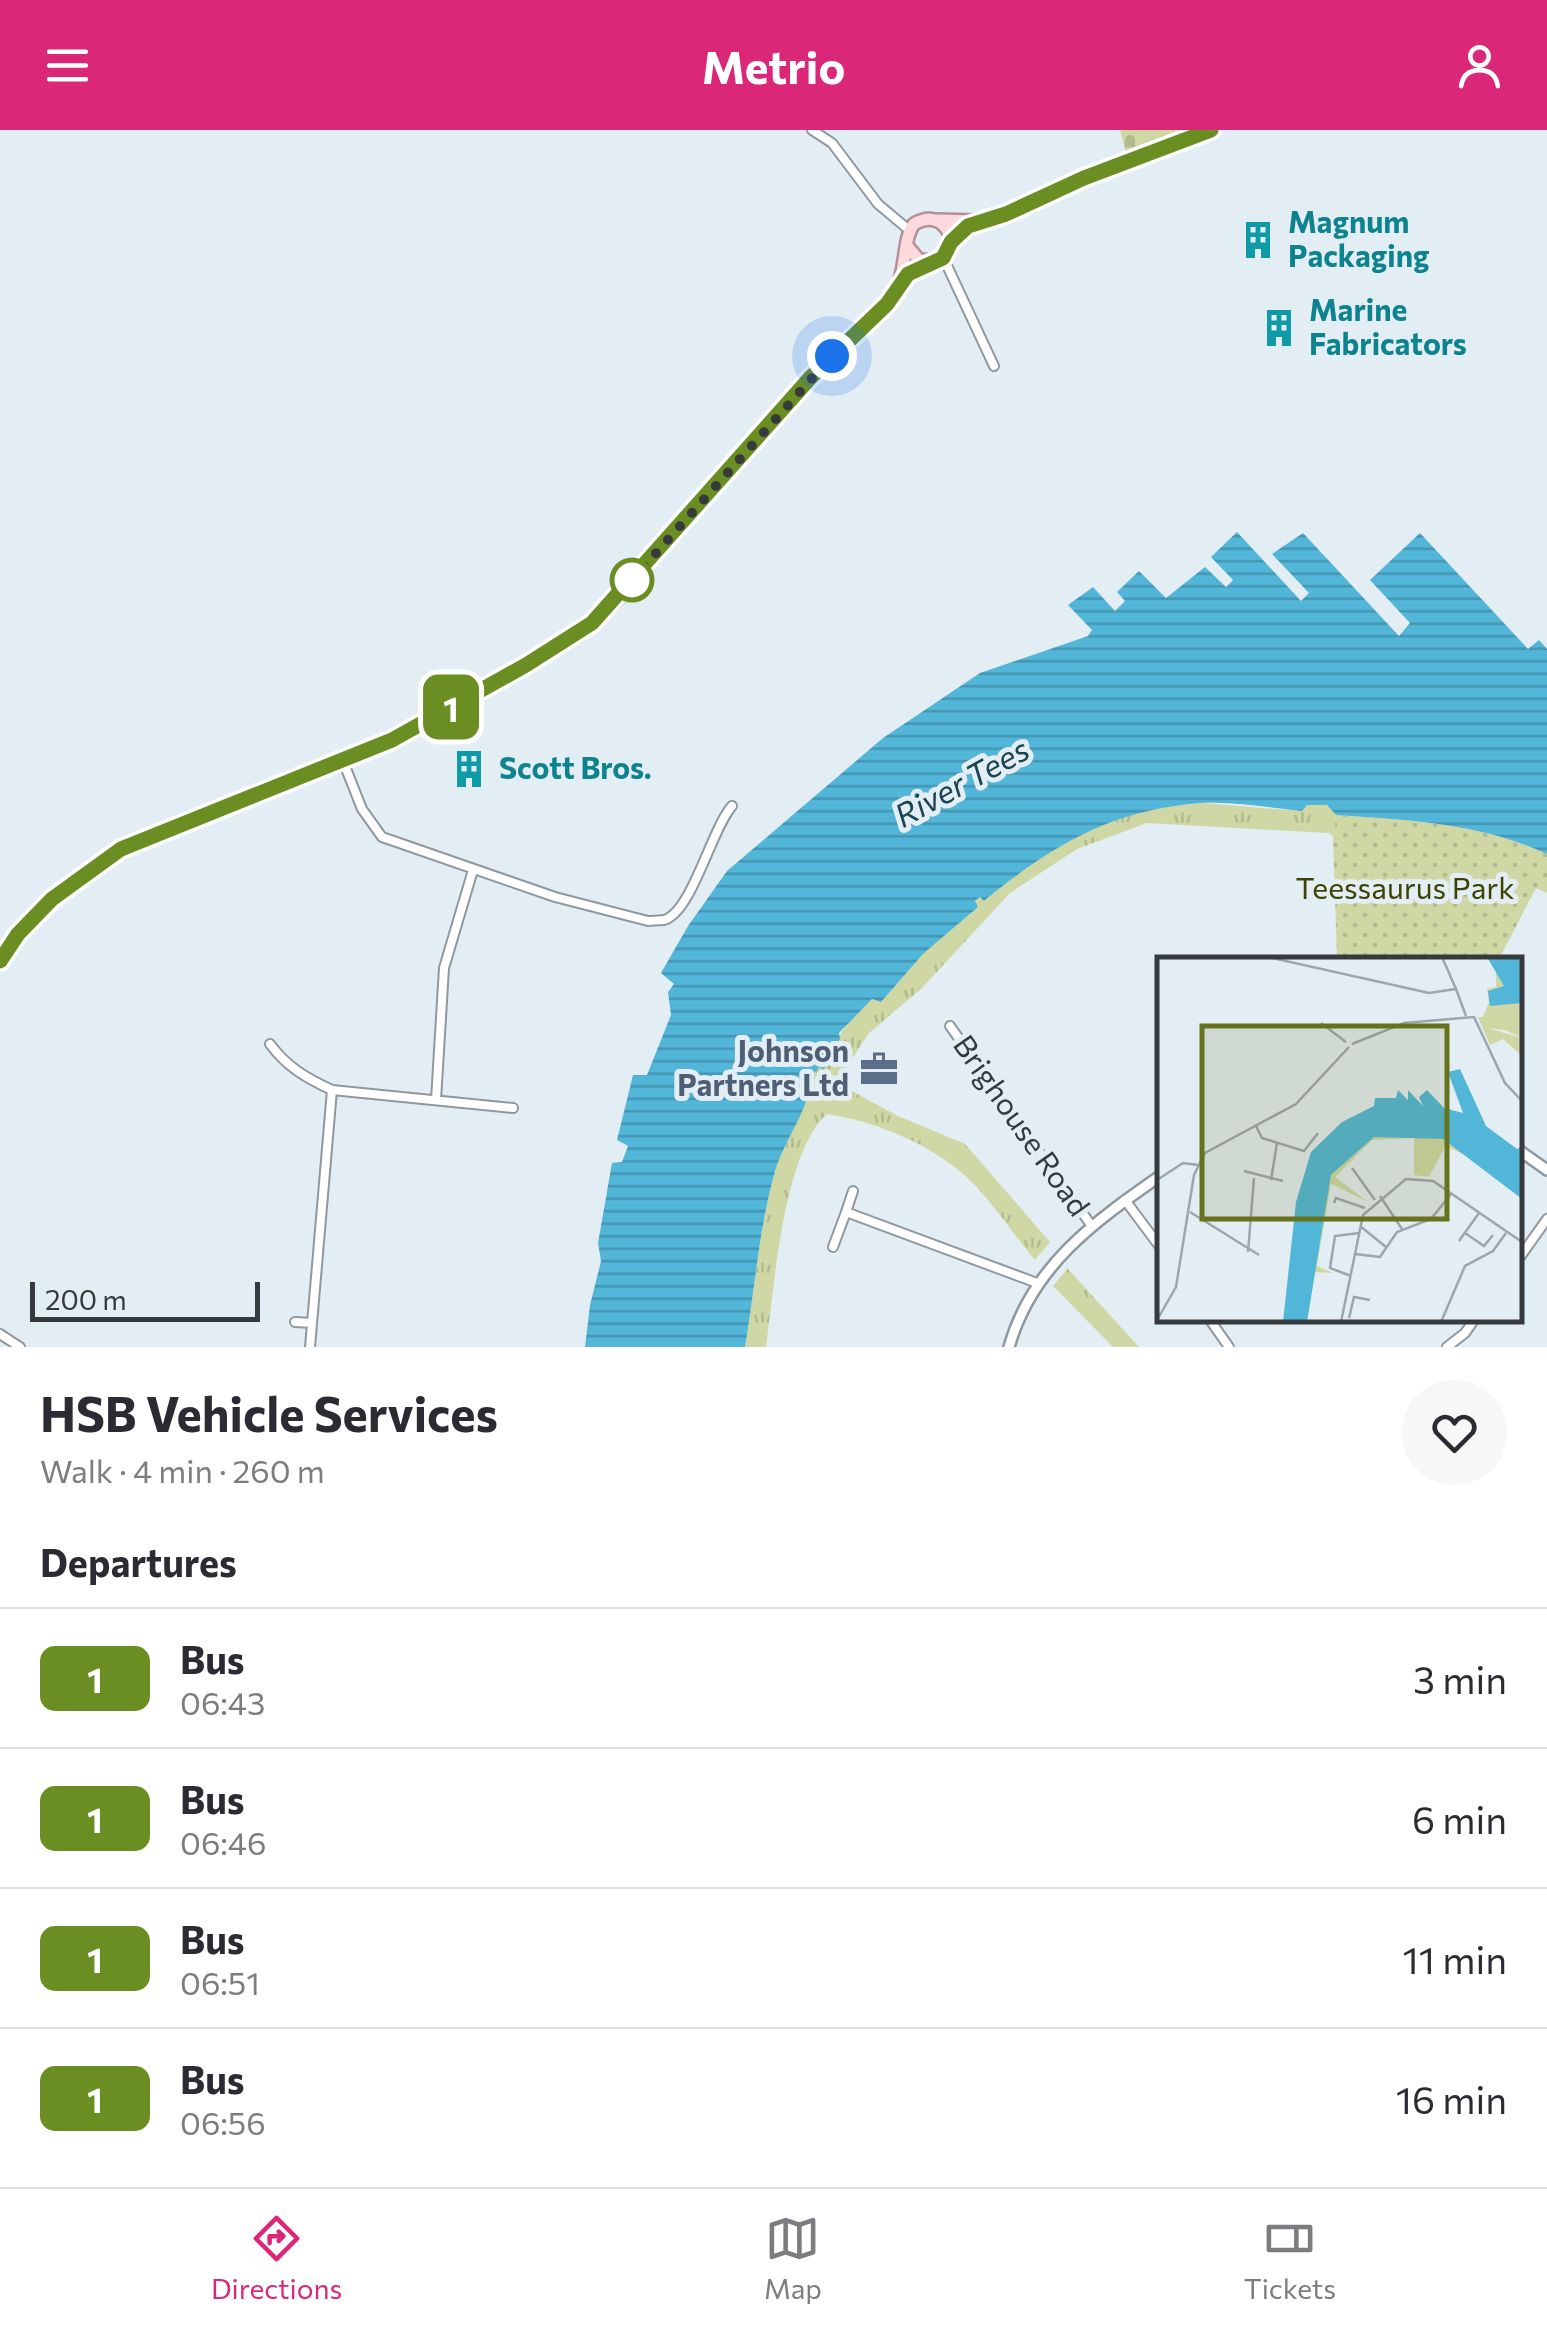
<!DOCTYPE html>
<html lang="en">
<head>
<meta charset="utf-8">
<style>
  body { margin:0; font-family:Commissioner,sans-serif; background:#f7f7f7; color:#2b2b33; height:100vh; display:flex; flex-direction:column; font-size:38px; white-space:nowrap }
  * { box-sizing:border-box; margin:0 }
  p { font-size:32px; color:#7c7c81 }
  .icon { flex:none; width:55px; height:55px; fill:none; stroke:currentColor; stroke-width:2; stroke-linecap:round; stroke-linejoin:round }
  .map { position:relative; height:1217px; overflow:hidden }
  .drawer { display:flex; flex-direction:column; background:#fff; flex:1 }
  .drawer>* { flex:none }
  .badge { padding:0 20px; border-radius:15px; font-size:35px; line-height:65px }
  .scale { position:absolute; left:30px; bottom:25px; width:230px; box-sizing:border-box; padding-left:10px; border:5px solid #363a3d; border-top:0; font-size:28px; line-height:35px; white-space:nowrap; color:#363a3d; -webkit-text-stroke:8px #e3edf4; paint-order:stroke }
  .you { position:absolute; width:50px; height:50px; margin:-25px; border:8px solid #fff; border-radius:50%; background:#1a73e8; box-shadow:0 0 0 15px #1a73e833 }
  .map>.badge { position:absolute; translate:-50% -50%; box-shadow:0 0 0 5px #fff }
  h2 { padding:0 40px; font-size:38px; line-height:90px }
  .round { display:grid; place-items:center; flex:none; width:105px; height:105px; border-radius:52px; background:#f7f7f7 }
  .overview { display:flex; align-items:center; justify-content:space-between; height:170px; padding:0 40px }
  h1 { font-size:48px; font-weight:700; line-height:75px }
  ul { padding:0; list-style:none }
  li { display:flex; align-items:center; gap:30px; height:140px; padding:0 40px; border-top:2px solid #e1e1e2 }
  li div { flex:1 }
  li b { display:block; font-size:38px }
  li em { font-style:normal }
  li .badge { min-width:110px; font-weight:700; text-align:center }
  header { display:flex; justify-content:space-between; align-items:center; height:130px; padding:0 40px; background:#db2777; color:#fff; font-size:45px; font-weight:700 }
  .tabs { display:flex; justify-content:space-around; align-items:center; height:140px; border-top:2px solid #e1e1e2; background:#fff; font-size:28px; color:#7c7c81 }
  .tabs a { display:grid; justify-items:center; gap:5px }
  .tabs .selected { color:#db2777 }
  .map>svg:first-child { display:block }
</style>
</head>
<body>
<header><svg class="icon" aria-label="menu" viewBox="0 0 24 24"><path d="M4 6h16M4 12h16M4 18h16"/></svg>Metrio<svg class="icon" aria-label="person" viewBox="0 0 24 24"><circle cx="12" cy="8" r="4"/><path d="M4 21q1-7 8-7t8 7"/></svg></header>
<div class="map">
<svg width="1547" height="1217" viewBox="0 0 1547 1217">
  <defs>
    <pattern id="grass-tufts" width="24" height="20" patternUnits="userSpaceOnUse" patternTransform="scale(2.5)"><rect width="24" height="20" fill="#cfd8a5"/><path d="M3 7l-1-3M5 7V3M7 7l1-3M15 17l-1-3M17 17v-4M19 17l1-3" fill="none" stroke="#b2ba8f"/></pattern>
    <pattern id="cemetery-stones" width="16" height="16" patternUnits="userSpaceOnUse" patternTransform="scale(2.5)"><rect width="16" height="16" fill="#cfd8a5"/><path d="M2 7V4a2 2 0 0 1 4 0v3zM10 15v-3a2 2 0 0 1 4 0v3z" fill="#b2ba8f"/></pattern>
    <pattern id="park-dots" width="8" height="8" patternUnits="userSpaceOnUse" patternTransform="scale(2.5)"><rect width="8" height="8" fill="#cfd8a5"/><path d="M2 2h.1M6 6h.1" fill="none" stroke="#b2ba8f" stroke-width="1.8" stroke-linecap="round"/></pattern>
    <pattern id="water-rules" width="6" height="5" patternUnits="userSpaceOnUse" patternTransform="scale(2.5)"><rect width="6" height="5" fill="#52b6d9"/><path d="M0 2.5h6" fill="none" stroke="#4595b1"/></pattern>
  </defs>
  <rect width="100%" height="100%" fill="#e3edf4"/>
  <!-- grass -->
  <path fill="url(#grass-tufts)" d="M1203,673L1301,681L1306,675H1328L1336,685L1333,706L1328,703L1147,693L1077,719L1010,763L922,858L868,904L837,953L898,986L965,1014L1050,1112L1035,1130C1014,1105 995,1076 972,1052C934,1015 878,992 827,984C783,1022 774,1159 766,1217H745C755,1158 759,1098 775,1041C781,1018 795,999 803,977C808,967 808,958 815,948L813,944C836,920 842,889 873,869L881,872L923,824L978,777L974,772L981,767L984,771C1033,731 1086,692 1148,679C1166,675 1185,676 1203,673Z
    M1068,1138V1139L1139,1217H1113L1053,1156Z"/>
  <!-- cemetery -->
  <path fill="url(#cemetery-stones)" d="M1120,0H1186L1126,24Z"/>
  <!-- park -->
  <path fill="url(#park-dots)" d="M1336,685C1410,690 1479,693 1547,724V763L1536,758L1499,829H1337L1333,706Z"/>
  <!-- water -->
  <path fill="url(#water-rules)" d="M1237,402L1301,471L1309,463L1272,424L1303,403L1399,506L1410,493L1370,450L1420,403L1528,519L1539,510L1547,519V724C1479,693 1410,690 1336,685L1327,675H1307L1302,681C1270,678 1234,671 1202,673C1113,679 1052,715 984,771L980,767L975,771L978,777L923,824L881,872L872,869L839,903L840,909L824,939L820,937L813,944L815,948C808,958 808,967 804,977C795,999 782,1018 775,1041C759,1098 755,1158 745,1217H585L590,1175L601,1131L598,1113L612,1033L622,1032L628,1016L617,1010L633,945H647L671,885L668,862L674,854L661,843L688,796L727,741L883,608L980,543L1088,506L1092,500L1068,475L1093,457L1115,481L1125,471L1117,462L1139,441L1166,468L1205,437L1226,457L1233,450L1211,427Z"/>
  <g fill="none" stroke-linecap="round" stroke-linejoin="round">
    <!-- minor casing -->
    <g stroke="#90989f" stroke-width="12">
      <path id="minor" d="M812,0L832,13L878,74L909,100
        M943,127L994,236
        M343,631L362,679L382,707L555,767L648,791C650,791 663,790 664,790C692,782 711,700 732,676
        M950,896L1091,1095
        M270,914C287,937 306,948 332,960L513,978
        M436,970L444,838L473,740
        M1125,1070L1160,1117
        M846,1082L853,1061
        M833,1117L846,1082L1037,1153
        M1520,1127L1547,1089
        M1210,1190L1229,1217
        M295,1192L312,1193
        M0,1204L20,1217
        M310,1217L332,960
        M1447,1217L1465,1203L1474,1190"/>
    </g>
    <!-- tertiary casing -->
    <g stroke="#90989f" stroke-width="14">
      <path id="tertiary" d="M1520,1021L1547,1040
        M1009,1217C1032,1136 1094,1092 1160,1046"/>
    </g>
    <!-- primary casing -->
    <g stroke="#b59095" stroke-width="16">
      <path id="primary" d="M937,90L978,91
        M951,112C967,91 990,91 1013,81C1078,52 1143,24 1210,0
        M900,149C906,131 904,107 914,94C929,85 943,89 950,105L948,121L936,131L919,130L908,117
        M0,831C85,705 214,686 345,630C425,597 504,551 577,504C618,477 649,431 681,395C744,323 806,251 876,185C895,167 904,144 928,132"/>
    </g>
    <!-- minor -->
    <use href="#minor" stroke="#fff" stroke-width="8"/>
    <!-- tertiary -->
    <use href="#tertiary" stroke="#fff" stroke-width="9"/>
    <!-- primary -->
    <use href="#primary" stroke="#fcd9dc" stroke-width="11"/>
  </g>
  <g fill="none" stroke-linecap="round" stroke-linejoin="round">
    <!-- line casing -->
    <g stroke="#fff" stroke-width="22">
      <path id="line" d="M0,831L18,804L52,769L121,719L392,610L526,535L592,493L810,248L887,174L908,144L943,128L951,112L968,96L1006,84L1084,48L1211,0"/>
    </g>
    <!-- line -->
    <use href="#line" stroke="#6b8e23" stroke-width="15"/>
    <!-- walk -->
    <path stroke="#363a3d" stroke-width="10" stroke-dasharray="0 18" d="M632,450L832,226"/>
  </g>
  <!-- icons -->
  <defs>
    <g id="building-bare" transform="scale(3)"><path d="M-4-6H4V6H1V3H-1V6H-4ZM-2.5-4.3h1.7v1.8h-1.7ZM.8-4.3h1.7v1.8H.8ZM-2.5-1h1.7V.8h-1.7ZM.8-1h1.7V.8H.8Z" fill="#0f9aa8" stroke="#e3edf4" stroke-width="2.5" paint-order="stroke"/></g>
    <g id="office-bare" transform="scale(3)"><path d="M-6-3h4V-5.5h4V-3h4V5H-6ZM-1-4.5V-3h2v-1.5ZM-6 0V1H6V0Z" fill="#5c6f8a" stroke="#e3edf4" stroke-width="2.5" paint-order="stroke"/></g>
  </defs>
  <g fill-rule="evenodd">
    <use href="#building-bare" x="1258" y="110"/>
    <use href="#building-bare" x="1279" y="198"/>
    <use href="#building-bare" x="469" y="639"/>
    <use href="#office-bare" x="879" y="939"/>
  </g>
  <!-- markers -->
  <circle fill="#fff" stroke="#6b8e23" stroke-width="5" cx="632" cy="450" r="20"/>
  <g text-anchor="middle" stroke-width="10" stroke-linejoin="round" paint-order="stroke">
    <!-- culture labels -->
    <g font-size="30" font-weight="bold" fill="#0d838f" stroke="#e3edf4" text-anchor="start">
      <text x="1288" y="103">Magnum<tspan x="1288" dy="34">Packaging</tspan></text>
      <text x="1309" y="191">Marine<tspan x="1309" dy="34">Fabricators</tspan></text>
      <text x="499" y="649">Scott Bros.</text>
    </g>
    <!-- park labels -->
    <g font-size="30" fill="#3d4303" stroke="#e3edf4">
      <text x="1405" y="769">Teessaurus Park</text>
    </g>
    <!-- service labels -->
    <g font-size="30" font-weight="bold" fill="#4e5e75" stroke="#e3edf4" text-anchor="end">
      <text x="849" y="932">Johnson<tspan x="849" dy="34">Partners Ltd</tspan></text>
    </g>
    <!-- street labels -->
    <g font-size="30" fill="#363a3d" stroke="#e3edf4">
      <text transform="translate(1021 996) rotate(55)" y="10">Brighouse Road</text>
    </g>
    <!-- water labels -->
    <g font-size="32" font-style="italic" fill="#184453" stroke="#e3edf4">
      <text transform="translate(962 653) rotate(-29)" y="11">River Tees</text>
    </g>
  </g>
  <!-- overview -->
  <g transform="translate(1157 827)">
    <rect width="365" height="365" fill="#e3edf4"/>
    <path d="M339,0H365L356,74L331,71L365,81V99L346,82L333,88L321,60H326L332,45L330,32L339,30ZM255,176L256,181L215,183L178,220L211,245L174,227L160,309L176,316L158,315L150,365L165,247L173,219L217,180Z" fill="#cfd8a5"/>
    <path d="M354,0H365V81L339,69L333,57ZM257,178L286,182L321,204L288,189L272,220L257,218Z" fill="#cfd8a5"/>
    <path d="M330,0H365V46L333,49L331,34L347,29ZM303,112L329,169L360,192L365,189V242L286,182L217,180L174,218L150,365H126L139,245L154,195L185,165L217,149L218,141H239L241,133L251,143V133L266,149L262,140L270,133L287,151L306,156L291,115Z" fill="#52b6d9"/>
    <path fill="none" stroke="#9ea5ab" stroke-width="2.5" d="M111,0L272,36L299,32L309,59M285,0L299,32M164,66L189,85M195,87L247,66L317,60L348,126L365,144M99,169L105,181L147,194L161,176M195,211L218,243M87,214L126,224M0,223L26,206L41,208M114,223L120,186M223,239L245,272M177,246L179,241L208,251M33,255L102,298M203,269L229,290M308,276L327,289L336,278M302,284L322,256M91,295L97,221M198,297L223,300L240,275L274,262L294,237M194,319L173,311L178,279L202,276M192,361L197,340L213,343M0,363L19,330L37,218L48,196L139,147L192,90M184,365L206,258L249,222L276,224L365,285M284,365L308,309L336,294L349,276"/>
    <path fill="#67721c" fill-opacity="0.15" stroke="#67721c" stroke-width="5" d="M45,69H290V262H45Z"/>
    <rect width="365" height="365" fill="none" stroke="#363a3d" stroke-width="5"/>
  </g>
</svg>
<div class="scale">200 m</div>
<div class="you" style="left:832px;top:226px"></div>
<b class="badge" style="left:451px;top:577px;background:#6b8e23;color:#fff">1</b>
</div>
<section class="drawer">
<div class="overview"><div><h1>HSB Vehicle Services</h1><p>Walk · 4 min · 260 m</p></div><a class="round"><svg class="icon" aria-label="heart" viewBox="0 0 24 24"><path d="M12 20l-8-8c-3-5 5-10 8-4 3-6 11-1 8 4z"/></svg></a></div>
<h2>Departures</h2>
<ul>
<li><span class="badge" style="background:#6b8e23;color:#fff">1</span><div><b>Bus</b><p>06:43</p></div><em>3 min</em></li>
<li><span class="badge" style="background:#6b8e23;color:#fff">1</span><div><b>Bus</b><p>06:46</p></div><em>6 min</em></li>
<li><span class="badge" style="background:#6b8e23;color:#fff">1</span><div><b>Bus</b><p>06:51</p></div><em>11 min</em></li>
<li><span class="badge" style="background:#6b8e23;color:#fff">1</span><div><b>Bus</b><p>06:56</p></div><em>16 min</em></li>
</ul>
</section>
<nav class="tabs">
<a class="selected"><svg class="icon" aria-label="directions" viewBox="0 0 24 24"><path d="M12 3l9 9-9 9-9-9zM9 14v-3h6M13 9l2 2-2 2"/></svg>Directions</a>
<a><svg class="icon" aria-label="map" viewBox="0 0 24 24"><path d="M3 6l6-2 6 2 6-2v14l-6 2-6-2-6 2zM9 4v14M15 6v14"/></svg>Map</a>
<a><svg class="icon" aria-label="tickets" viewBox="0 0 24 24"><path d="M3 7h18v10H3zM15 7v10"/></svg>Tickets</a>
</nav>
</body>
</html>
